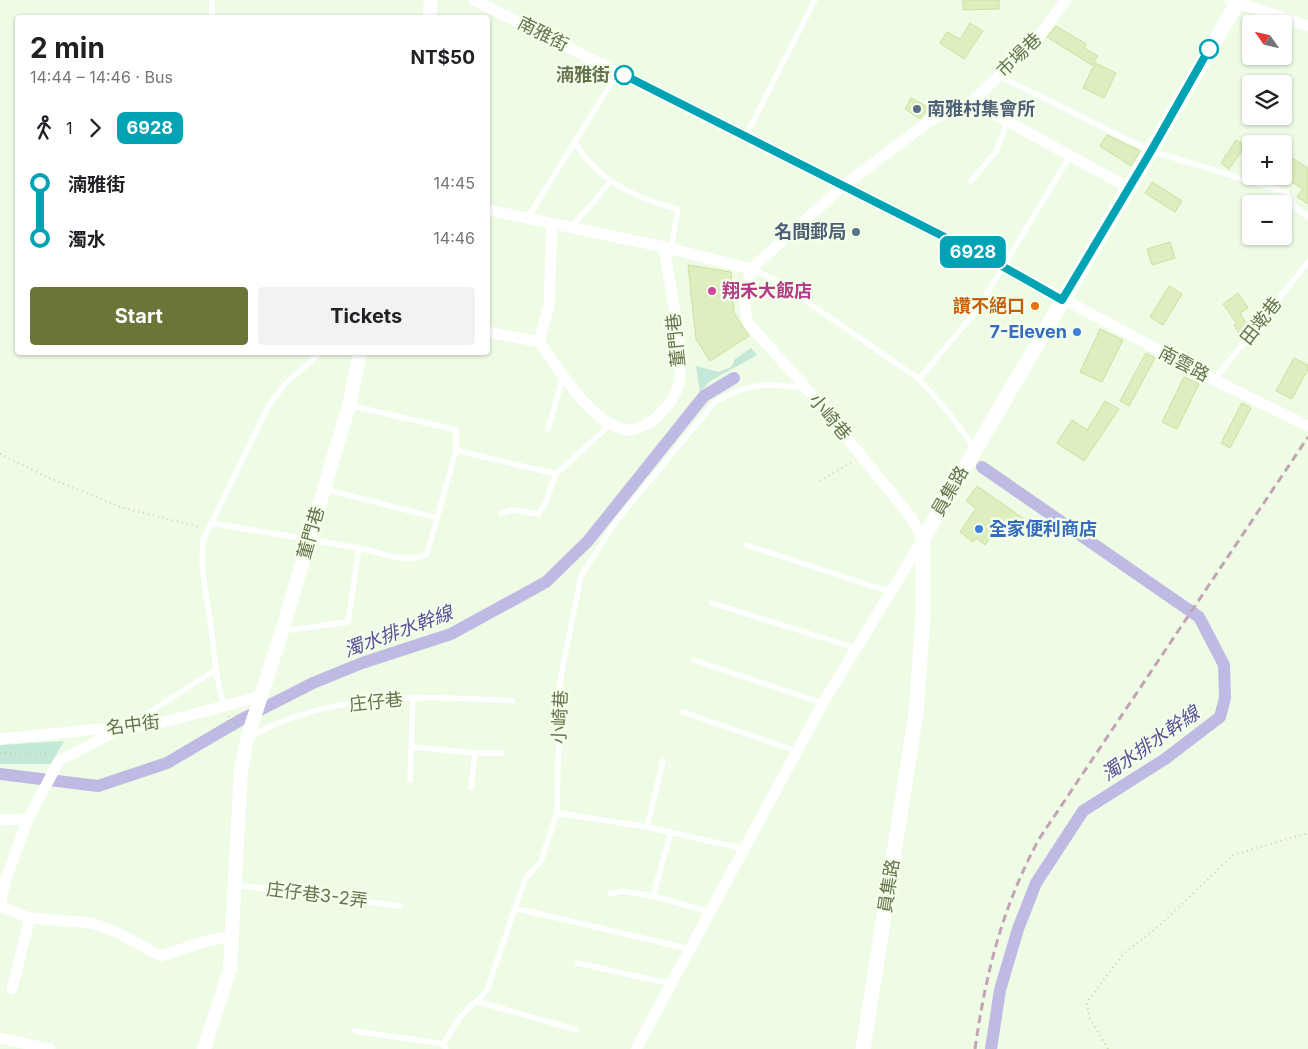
<!DOCTYPE html>
<html lang="en">
<head>
<meta charset="utf-8">
<style>
  body { margin:0; font-family:Inter,"Noto Sans TC",sans-serif; background:#f2f2f2; color:#202124; height:100vh; display:flex; flex-direction:column; font-size:19px; white-space:nowrap }
  * { box-sizing:border-box; margin:0 }
  p { font-size:16px; color:#757577 }
  .icon { flex:none; width:28px; height:28px; fill:none; stroke:currentColor; stroke-width:2; stroke-linecap:round; stroke-linejoin:round }
  .map { position:relative; flex:1; overflow:hidden }
  .panel { position:absolute; left:15px; top:15px; width:475px; height:340px; display:flex; flex-direction:column; background:#fff; border-radius:5px; box-shadow:0 1px 4px #0004 }
  .panel>* { flex:none }
  .badge { padding:0 10px; border-radius:8px; font-size:18px; line-height:32px }
  .needle { width:32px; rotate:304deg }
  .buttons { position:absolute; left:1242px; top:15px; display:grid; gap:10px }
  .buttons a { display:grid; place-items:center; width:50px; height:50px; border-radius:5px; background:#fff; box-shadow:0 1px 4px #0004; font-size:25px }
  .map>.badge { position:absolute; translate:-50% -50%; box-shadow:0 0 0 2px #fff }
  .legs { display:flex; align-items:center; gap:8px; height:55px; padding:0 15px; font-size:16px }
  .legs p { margin-inline-start:auto }
  .summary { display:flex; align-items:center; justify-content:space-between; height:85px; padding:0 15px }
  h1 { font-size:28px; font-weight:700; line-height:38px }
  .action { display:flex; gap:10px; margin-top:auto; padding:10px 15px }
  .action a { flex:1; height:58px; border-radius:5px; background:#6a7638; color:#fff; font-size:20px; font-weight:700; line-height:58px; text-align:center }
  .action a+a { background:#f2f2f2; color:#202124 }
  ul { padding:0 15px; list-style:none }
  li { display:flex; align-items:center; gap:18px; height:55px; font-size:19px }
  li i { display:grid; place-items:center; width:8px; height:100%; margin:0 6px; background:currentColor }
  li i::after { content:''; width:12px; height:12px; margin:-6px; border:4px solid; border-radius:50%; background:#fff }
  li p { margin-inline-start:auto }
  li:first-child i { background:linear-gradient(#0000 50%,currentColor 0) }
  li:last-child i { background:linear-gradient(currentColor 50%,#0000 0) }
  .map>svg:first-child { display:block }
</style>
</head>
<body>
<div class="map">
<svg width="1308" height="1049" viewBox="0 0 1308 1049">
  <rect width="100%" height="100%" fill="#eefbe5"/>
  <!-- green -->
  <path fill="#c4e8d8" d="M751,348L757,355L710,381L700,392L696,366L719,372L731,367L735,359Z
    M64,741L51,764H0V745Z"/>
  <g fill="none" stroke-linecap="round" stroke-linejoin="round">
    <!-- canal -->
    <path stroke="#bebae3" stroke-width="12" d="M982,467L1199,617L1224,665L1225,698L1220,717L1165,759L1083,811L1036,883L1018,929L1000,990L991,1049
      M0,774L98,786L167,763L242,719L313,683L362,663L451,634L546,582L588,541L704,396L734,378"/>
  </g>
  <!-- building -->
  <path fill="#ddefbe" stroke="#cae19f" d="M963,0H999V9L963,10Z
    M970,23L983,31L964,59L940,43L947,32L960,39Z
    M1056,26L1086,44L1084,48L1098,56L1092,65L1047,37Z
    M1095,63L1116,73L1104,98L1083,88Z
    M911,98L929,108L920,119L905,109Z
    M1107,135L1140,151L1131,166L1100,146Z
    M1236,140L1245,146L1229,169L1221,163Z
    M1284,153L1308,168V204L1297,197L1303,189L1287,179L1289,176L1284,173Z
    M1152,182L1182,201L1175,212L1145,193Z
    M1170,242L1175,258L1152,265L1147,249Z
    M688,265L731,272L734,313L749,336L710,361L696,339Z
    M1169,286L1182,294L1163,325L1150,317Z
    M1238,293L1248,308L1240,313L1249,329L1244,335H1240L1234,325L1237,324L1223,304Z
    M1100,329L1123,340L1102,382L1080,372Z
    M1146,353L1155,358L1129,406L1120,401Z
    M1294,358L1308,365V369L1292,399L1276,391Z
    M1184,377L1199,384L1177,429L1162,422Z
    M1105,401L1119,409L1084,461L1057,443L1072,420L1087,430Z
    M1242,403L1251,408L1230,448L1221,443Z
    M977,486L1024,519L1013,535L999,525L985,545L976,538L973,542L960,532L976,508L966,501Z"/>
  <g fill="none" stroke-linecap="round" stroke-linejoin="round">
    <!-- path -->
    <path stroke="#c2d4a1" stroke-width="2" stroke-dasharray="1 4" stroke-linecap="butt" d="M0,454L49,478L121,507L199,527
      M820,481L852,462
      M229,716L236,732
      M0,753L49,754
      M1108,1049L1089,1017L1087,1002L1123,954L1158,927L1233,855L1308,833"/>
    <!-- service -->
    <path stroke="#fff" stroke-width="5.5" d="M212,0V18
      M999,76L1151,151L1286,192L1295,207L1308,217
      M746,135L815,0
      M575,142C598,182 636,198 678,209L671,249
      M971,181L996,152L1007,122
      M527,219L618,72
      M572,227L610,182
      M751,269L774,279L919,379L950,414L975,449
      M919,379L977,310L1070,156
      M1214,380L1308,262
      M548,429L563,377
      M456,450L556,474
      M324,489L437,518
      M501,513L513,510L538,514L545,504L556,474L611,424
      M211,523L359,548L398,558H417L427,554L456,450V430L349,405
      M746,545L891,592
      M712,603L855,648
      M283,631L348,622L359,548
      M694,660L823,703
      M224,705C216,681 215,660 212,636C209,603 199,573 203,540L269,405L285,384L321,352
      M683,712L796,751
      M132,723L214,671
      M249,738C325,692 426,695 512,701
      M413,747L475,753H501
      M410,780L413,698
      M471,788L475,753
      M557,813L647,827L745,849
      M647,827L663,761
      M671,832L653,896L710,912
      M236,885L400,906
      M610,894L622,891L653,896
      M514,908L690,949
      M577,963L672,984
      M479,1002L577,1030
      M355,1031L444,1044
      M446,1049L444,1044C450,1032 457,1020 467,1010C474,1002 481,999 487,990L525,879L541,861L557,813L560,681L581,576L614,524L714,403C748,382 767,383 805,388"/>
    <!-- minor -->
    <path stroke="#fff" stroke-width="11" d="M474,0L1002,266L1214,380L1308,426
      M1230,0L1308,26
      M972,102L1129,188
      M488,210L664,247L751,269
      M751,269L842,187L931,120L972,102L1036,40L1066,0
      M488,332L539,342C559,368 592,426 627,430C635,431 645,425 652,421C661,415 677,395 679,384C685,350 669,284 664,247
      M539,342L549,305L552,225
      M0,739L160,723L262,696
      M0,820L28,819
      M0,905L6,879L28,819L59,761L118,730
      M0,906L30,918L91,923L114,931L161,956L203,942L233,936
      M12,989L30,918
      M0,1038L50,1049
      M636,1049L823,703L923,539L911,517L806,388L748,323L744,301L751,269"/>
    <!-- tertiary -->
    <path stroke="#fff" stroke-width="14" d="M429,18L431,0
      M204,1049L230,969L241,770L247,739L282,631L349,405L360,352"/>
    <!-- secondary -->
    <path stroke="#fff" stroke-width="15" d="M863,1049L916,713L923,618V539L1239,0"/>
    <!-- rail -->
    <path stroke="#c4a4b4" stroke-width="3" stroke-dasharray="8 5" stroke-linecap="butt" d="M975,1049C986,972 1002,908 1039,839L1308,437"/>
  </g>
  <g fill="none" stroke-linecap="round" stroke-linejoin="round">
    <!-- line-1 casing -->
    <g stroke="#fff" stroke-width="11">
      <path id="line-1" d="M624,75L1002,266L1062,300L1151,151L1209,49"/>
    </g>
    <!-- line-1 -->
    <use href="#line-1" stroke="#00a3b4" stroke-width="8"/>
  </g>
  <!-- markers -->
  <g fill="#fff" stroke="#00a3b4" stroke-width="2.5">
    <circle cx="1209" cy="49" r="9"/>
    <circle cx="624" cy="75" r="9"/>
  </g>
  <g fill="#5c6f8a" stroke="#f3feeb" stroke-width="2">
    <circle cx="917" cy="109" r="5"/>
    <circle cx="856" cy="232" r="5"/>
  </g>
  <circle fill="#d1479c" stroke="#f3feeb" stroke-width="2" cx="712" cy="291" r="5"/>
  <circle fill="#e8710a" stroke="#f3feeb" stroke-width="2" cx="1035" cy="306" r="5"/>
  <g fill="#3f7fe0" stroke="#f3feeb" stroke-width="2">
    <circle cx="1077" cy="332" r="5"/>
    <circle cx="979" cy="529" r="5"/>
  </g>
  <g text-anchor="middle" stroke-width="5" stroke-linejoin="round" paint-order="stroke">
    <!-- street labels -->
    <g font-size="18" fill="#66724b" stroke="#f3feeb">
      <text transform="translate(543 34) rotate(27)" y="6">南雅街</text>
      <text transform="translate(1019 55) rotate(-44)" y="6">市場巷</text>
      <text transform="translate(1261 321) rotate(-52)" y="6">田墘巷</text>
      <text transform="translate(676 340) rotate(-96)" y="6">董門巷</text>
      <text transform="translate(1184 364) rotate(28)" y="6">南雲路</text>
      <text transform="translate(830 417) rotate(50)" y="6">小崎巷</text>
      <text transform="translate(950 491) rotate(-60)" y="6">員集路</text>
      <text transform="translate(311 533) rotate(-74)" y="6">董門巷</text>
      <text transform="translate(376 702) rotate(-6)" y="6">庄仔巷</text>
      <text transform="translate(560 717) rotate(-88)" y="6">小崎巷</text>
      <text transform="translate(133 725) rotate(-7)" y="6">名中街</text>
      <text transform="translate(889 886) rotate(-81)" y="6">員集路</text>
      <text transform="translate(317 895) rotate(7)" y="6">庄仔巷3-2弄</text>
    </g>
    <!-- stop labels -->
    <g font-size="18" font-weight="bold" fill="#66724b" stroke="#f3feeb" text-anchor="end">
      <text x="610" y="81">湳雅街</text>
    </g>
    <!-- service labels -->
    <g font-size="18" font-weight="bold" fill="#4e5e75" stroke="#f3feeb" text-anchor="start">
      <text x="927" y="115">南雅村集會所</text>
      <text x="846" y="238" text-anchor="end">名間郵局</text>
    </g>
    <!-- hotel labels -->
    <g font-size="18" font-weight="bold" fill="#b23c85" stroke="#f3feeb" text-anchor="start">
      <text x="722" y="297">翔禾大飯店</text>
    </g>
    <!-- food labels -->
    <g font-size="18" font-weight="bold" fill="#c56008" stroke="#f3feeb" text-anchor="end">
      <text x="1025" y="312">讚不絕口</text>
    </g>
    <!-- shop labels -->
    <g font-size="18" font-weight="bold" fill="#366cbe" stroke="#f3feeb" text-anchor="end">
      <text x="1067" y="338">7-Eleven</text>
      <text x="989" y="535" text-anchor="start">全家便利商店</text>
    </g>
    <!-- water labels -->
    <g font-size="19" font-style="italic" fill="#595099" stroke="#f3feeb">
      <text transform="translate(398 631) rotate(-20)" y="7">濁水排水幹線</text>
      <text transform="translate(1150 743) rotate(-35)" y="7">濁水排水幹線</text>
    </g>
  </g>
</svg>
<div class="buttons">
<a><svg class="needle" viewBox="-14 -14 28 28"><path d="M0-13l5 13h-10z" fill="#e53935"/><path d="M0 13l5-13h-10z" fill="#757577"/></svg></a>
<a><svg class="icon" aria-label="layers" viewBox="0 0 24 24"><path d="M12 4l9 5-9 5-9-5zM3 14l9 5 9-5"/></svg></a>
<a>+</a>
<a>−</a>
</div>
<b class="badge" style="left:973px;top:252px;background:#00a3b4;color:#fff">6928</b>
<section class="panel">
<div class="summary"><div><h1>2 min</h1><p>14:44 – 14:46 · Bus</p></div><b>NT$50</b></div>
<div class="legs"><svg class="icon" aria-label="walk" viewBox="0 0 24 24"><circle cx="13" cy="4" r="2"/><path d="M13 8l-2 6 4 7M11 14l-3 7M7 12l3-4h3l4 4"/></svg>1<svg class="icon" aria-label="forward" viewBox="0 0 24 24"><path d="M9 5l7 7-7 7"/></svg><b class="badge" style="background:#00a3b4;color:#fff">6928</b></div>
<ul>
<li><i style="color:#00a3b4"></i><b>湳雅街</b><p>14:45</p></li>
<li><i style="color:#00a3b4"></i><b>濁水</b><p>14:46</p></li>
</ul>
<div class="action"><a>Start</a><a>Tickets</a></div>
</section>
</div>
</body>
</html>
